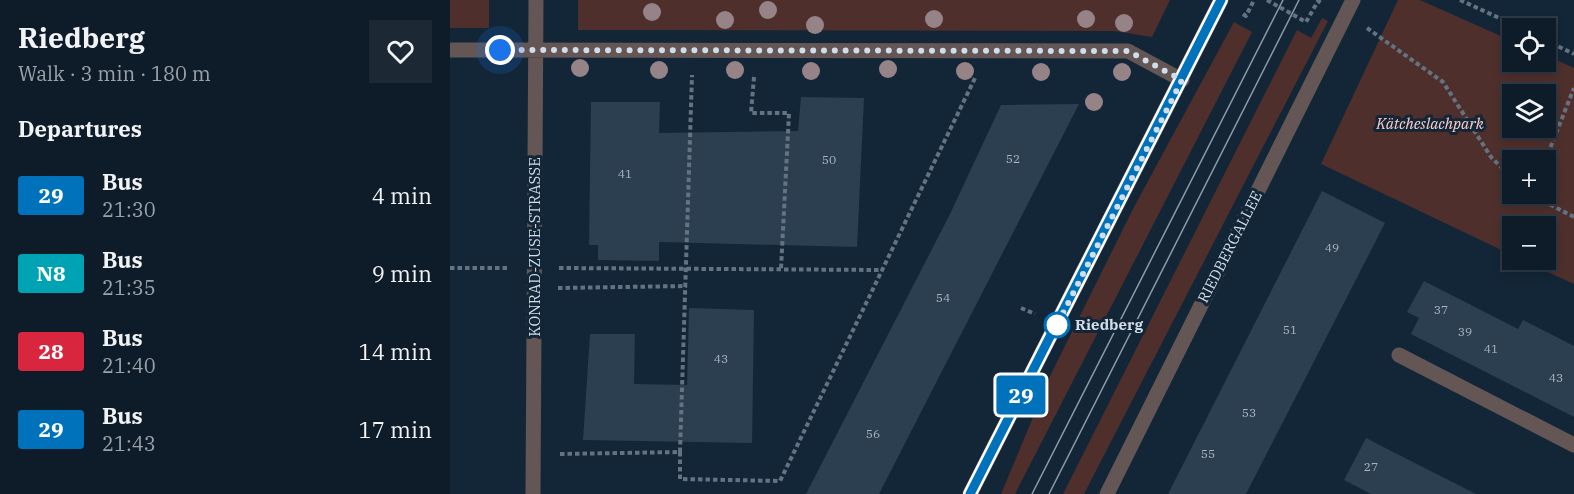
<!DOCTYPE html>
<html lang="en">
<head>
<meta charset="utf-8">
<style>
  body { margin:0; font-family:"IBM Plex Serif",serif; background:#1c2935; color:#f1f3f6; height:100vh; display:flex; flex-direction:column; font-size:22px; white-space:nowrap }
  * { box-sizing:border-box; margin:0 }
  p { font-size:20px; color:#9ba1a8 }
  .icon { flex:none; width:33px; height:33px; fill:none; stroke:currentColor; stroke-width:2; stroke-linecap:round; stroke-linejoin:round }
  .map { position:relative; flex:1; overflow:hidden }
  .sheet { display:flex; flex-direction:column; background:#0e1c29; width:450px }
  .sheet>* { flex:none }
  .badge { padding:0 12px; border-radius:4px; font-size:21px; line-height:39px }
  .tools { position:absolute; left:1052px; top:18px; display:grid; gap:12px }
  .tools a { display:grid; place-items:center; width:54px; height:54px; border-radius:0px; background:#0e1c29; box-shadow:0 3px 9px #0003,0 0 0 2px #2e3a46; font-size:30px }
  .you { position:absolute; width:30px; height:30px; margin:-15px; border:4px solid #fff; border-radius:50%; background:#1a73e8; box-shadow:0 0 0 9px #1a73e833 }
  .map>.badge { position:absolute; translate:-50% -50%; box-shadow:0 0 0 3px #fff }
  h2 { padding:0 18px; font-size:22px; line-height:54px }
  .round { display:grid; place-items:center; flex:none; width:63px; height:63px; border-radius:0px; background:#1c2935 }
  .overview { display:flex; align-items:center; justify-content:space-between; height:102px; padding:0 18px }
  h1 { font-size:28px; font-weight:700; line-height:45px }
  ul { padding:0; list-style:none }
  li { display:flex; align-items:center; gap:18px; height:78px; padding:0 18px }
  li div { flex:1 }
  li b { display:block; font-size:22px }
  li em { font-style:normal }
  li .badge { min-width:66px; font-weight:700; text-align:center }
  main { display:flex; flex:1; min-height:0 }
  .map>svg:first-child { display:block }
</style>
</head>
<body>
<main>
<section class="sheet">
<div class="overview"><div><h1>Riedberg</h1><p>Walk · 3 min · 180 m</p></div><a class="round"><svg class="icon" aria-label="heart" viewBox="0 0 24 24"><path d="M12 20l-8-8c-3-5 5-10 8-4 3-6 11-1 8 4z"/></svg></a></div>
<h2>Departures</h2>
<ul>
<li><span class="badge" style="background:#0072bc;color:#fff">29</span><div><b>Bus</b><p>21:30</p></div><em>4 min</em></li>
<li><span class="badge" style="background:#00a3b4;color:#fff">N8</span><div><b>Bus</b><p>21:35</p></div><em>9 min</em></li>
<li><span class="badge" style="background:#d7263d;color:#fff">28</span><div><b>Bus</b><p>21:40</p></div><em>14 min</em></li>
<li><span class="badge" style="background:#0072bc;color:#fff">29</span><div><b>Bus</b><p>21:43</p></div><em>17 min</em></li>
</ul>
</section>
<div class="map">
<svg width="1124" height="494" viewBox="0 0 1124 494">
  <rect width="100%" height="100%" fill="#132637"/>
  <!-- green -->
  <path fill="#4e2f2c" fill-rule="evenodd" d="M0,0H39V28H0Z
    M128,0H720L702,37L664,31L128,30Z
    M948,0H970L1062,41V62H1095V55L1124,68V284L1071,260H1095V226H1062V255L871,164ZM1062,94H1095V128H1062ZM1095,160V194H1062V160Z
    M872,18L878,21L634,494H613L847,30L861,38Z
    M784,22L802,32L565,494H551L602,372L684,207Z"/>
  <!-- building -->
  <path fill="#2b3f51" d="M351,97L414,98L407,247L209,242V261L148,260V245H139L141,102H210L209,133L348,131Z
    M629,104L429,494H356L500,214L551,105Z
    M872,191L935,223L796,494H718Z
    M974,281L1068,329L1073,320L1124,346V417L961,334L969,318L957,312Z
    M239,308L304,310L302,443L133,440L140,334H185L184,384L237,385Z
    M916,438L949,455L1026,494H921L894,480Z"/>
  <g fill="none" stroke-linecap="round" stroke-linejoin="round">
    <!-- path -->
    <path stroke="#637382" stroke-width="4" stroke-dasharray="4.5 3" stroke-linecap="butt" d="M817,0L856,22L868,1L873,4
      M1010,0L1071,28
      M793,14L796,16L804,0
      M917,28L993,82L1041,157L1062,178
      M1095,40L1124,54
      M304,77L301,113H339L331,269
      M1095,161L1124,88
      M1080,194L1124,217
      M0,268H60
      M109,268L432,270
      M108,288L237,286
      M571,308L585,314
      M230,452L242,75
      M110,454L230,452V479L330,481L526,76"/>
    <!-- minor -->
    <path stroke="#635654" stroke-width="15" d="M0,50L678,51L732,80
      M949,355L1124,445
      M83,494L86,0
      M520,494L771,0
      M657,494L903,0"/>
    <!-- tram -->
    <path stroke="#8d9ba9" stroke-width="1.5" d="M582,494L833,0
      M599,494L849,0"/>
  </g>
  <!-- trees -->
  <g fill="#958388">
    <circle cx="318" cy="10" r="9"/>
    <circle cx="202" cy="12" r="9"/>
    <circle cx="484" cy="19" r="9"/>
    <circle cx="636" cy="19" r="9"/>
    <circle cx="275" cy="20" r="9"/>
    <circle cx="674" cy="23" r="9"/>
    <circle cx="365" cy="25" r="9"/>
    <circle cx="130" cy="68" r="9"/>
    <circle cx="438" cy="69" r="9"/>
    <circle cx="209" cy="70" r="9"/>
    <circle cx="285" cy="70" r="9"/>
    <circle cx="361" cy="71" r="9"/>
    <circle cx="515" cy="71" r="9"/>
    <circle cx="591" cy="72" r="9"/>
    <circle cx="672" cy="72" r="9"/>
    <circle cx="644" cy="102" r="9"/>
  </g>
  <g fill="none" stroke-linecap="round" stroke-linejoin="round">
    <!-- line casing -->
    <g stroke="#fff" stroke-width="14">
      <path id="line" d="M520,494L771,0"/>
    </g>
    <!-- line -->
    <use href="#line" stroke="#0072bc" stroke-width="9"/>
    <!-- walk -->
    <path stroke="#d1dde8" stroke-width="6" stroke-dasharray="0 10.8" d="M50,50L678,51L732,80L607,325"/>
  </g>
  <!-- markers -->
  <circle fill="#fff" stroke="#0072bc" stroke-width="3" cx="607" cy="325" r="12"/>
  <g text-anchor="middle" stroke-width="6" stroke-linejoin="round" paint-order="stroke">
    <!-- number labels -->
    <g font-size="12" fill="#a8b6c2">
      <text x="563" y="163">52</text>
      <text x="379" y="164">50</text>
      <text x="175" y="178">41</text>
      <text x="882" y="252">49</text>
      <text x="493" y="302">54</text>
      <text x="991" y="314">37</text>
      <text x="840" y="334">51</text>
      <text x="1015" y="336">39</text>
      <text x="1041" y="353">41</text>
      <text x="271" y="363">43</text>
      <text x="1106" y="382">43</text>
      <text x="799" y="417">53</text>
      <text x="423" y="438">56</text>
      <text x="758" y="458">55</text>
      <text x="921" y="471">27</text>
    </g>
    <!-- park labels -->
    <g font-size="15" font-style="italic" fill="#ffcfca" stroke="#132637">
      <text x="980" y="129">Kätcheslachpark</text>
    </g>
    <!-- street labels -->
    <g font-size="15" fill="#d1dde8" stroke="#132637">
      <text transform="translate(85 247) rotate(-90)" y="5">KONRAD-ZUSE-STRASSE</text>
      <text transform="translate(780 247) rotate(-63)" y="5">RIEDBERGALLEE</text>
    </g>
    <!-- stop labels -->
    <g font-size="15" font-weight="bold" fill="#d1dde8" stroke="#132637" text-anchor="start">
      <text x="625" y="330">Riedberg</text>
    </g>
  </g>
</svg>
<div class="tools">
<a><svg class="icon" aria-label="locate" viewBox="0 0 24 24"><circle cx="12" cy="12" r="6"/><path d="M12 2v4M12 18v4M2 12h4M18 12h4"/></svg></a>
<a><svg class="icon" aria-label="layers" viewBox="0 0 24 24"><path d="M12 4l9 5-9 5-9-5zM3 14l9 5 9-5"/></svg></a>
<a>+</a>
<a>−</a>
</div>
<div class="you" style="left:50px;top:50px"></div>
<b class="badge" style="left:571px;top:395px;background:#0072bc;color:#fff">29</b>
</div>
</main>
</body>
</html>
